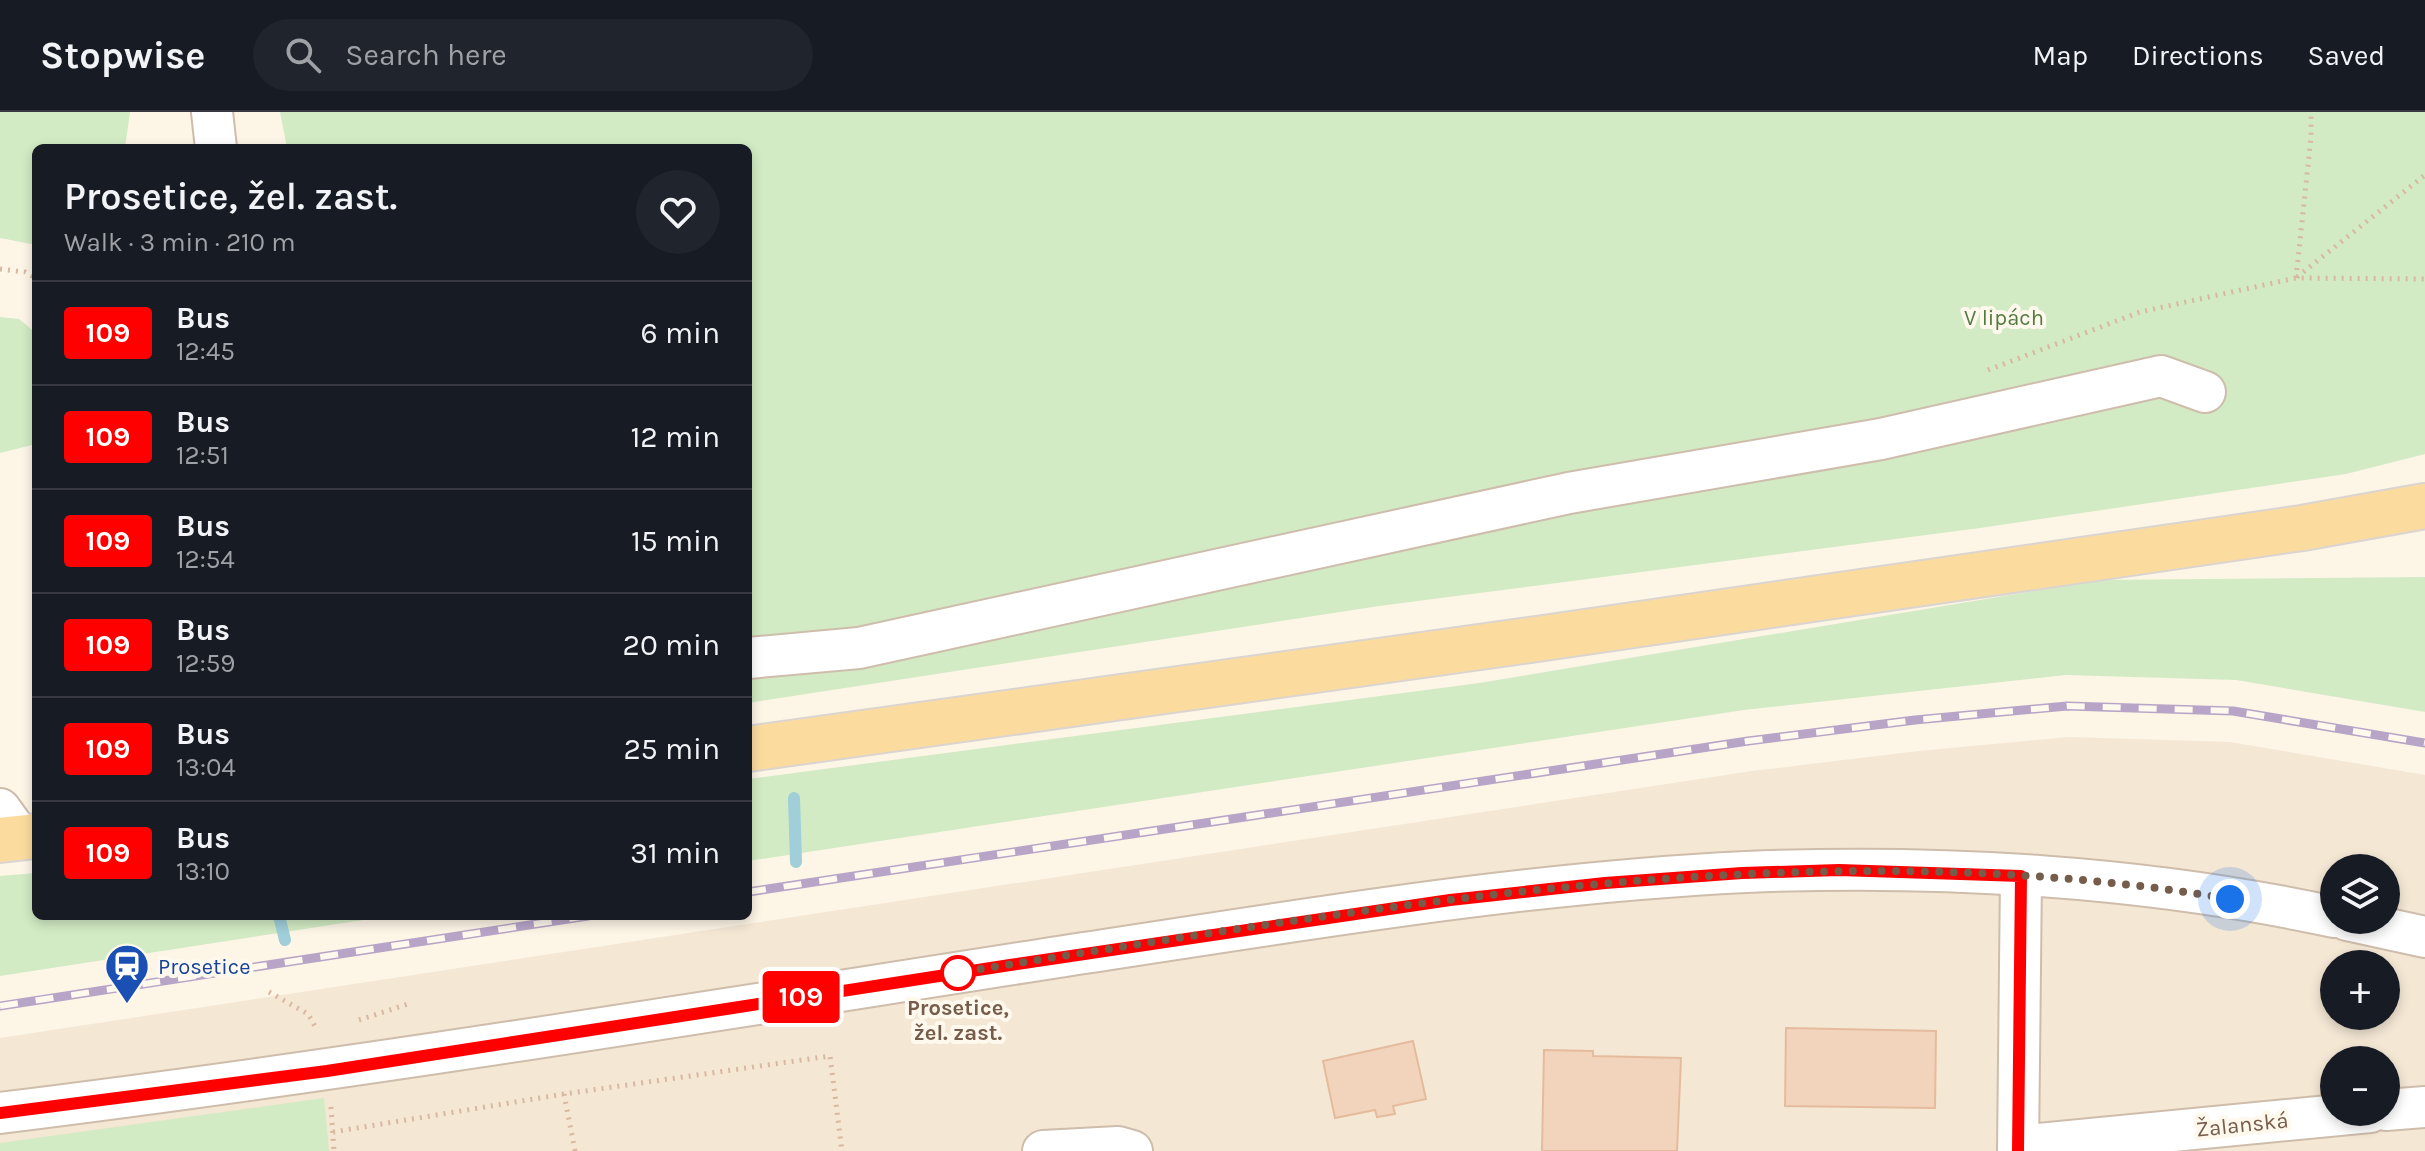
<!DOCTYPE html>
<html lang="en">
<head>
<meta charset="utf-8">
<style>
  body { margin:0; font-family:Karla,sans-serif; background:#20242c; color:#f1f3f6; height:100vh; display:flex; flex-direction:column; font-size:30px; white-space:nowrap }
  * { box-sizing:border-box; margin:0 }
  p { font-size:26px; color:#9ea1a6 }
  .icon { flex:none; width:44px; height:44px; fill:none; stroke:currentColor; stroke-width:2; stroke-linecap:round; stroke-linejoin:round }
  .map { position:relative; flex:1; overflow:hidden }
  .details { position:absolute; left:32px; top:32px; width:720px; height:776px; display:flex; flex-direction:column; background:#171b24; border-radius:12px; box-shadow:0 4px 12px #0003 }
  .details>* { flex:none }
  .badge { padding:0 16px; border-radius:6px; font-size:28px; line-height:52px }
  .buttons { position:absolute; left:2320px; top:742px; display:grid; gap:16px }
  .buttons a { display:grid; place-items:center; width:80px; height:80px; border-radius:50%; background:#171b24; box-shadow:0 4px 12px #0003; font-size:40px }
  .you { position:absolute; width:40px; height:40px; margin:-20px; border:6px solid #fff; border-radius:50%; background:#1a73e8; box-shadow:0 0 0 12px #1a73e833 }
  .map>.badge { position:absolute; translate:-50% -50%; box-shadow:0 0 0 4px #fff }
  .round { display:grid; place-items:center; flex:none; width:84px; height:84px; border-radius:42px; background:#20242c }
  .head { display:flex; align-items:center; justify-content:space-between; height:136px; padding:0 32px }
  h1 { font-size:38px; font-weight:600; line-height:60px }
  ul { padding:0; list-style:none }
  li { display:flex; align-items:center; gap:24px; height:104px; padding:0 32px; border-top:2px solid #363941 }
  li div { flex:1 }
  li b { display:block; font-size:30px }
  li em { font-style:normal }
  li .badge { min-width:88px; font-weight:700; text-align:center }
  header { display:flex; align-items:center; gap:48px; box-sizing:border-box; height:112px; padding:0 40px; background:#171b24; border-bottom:2px solid #363941 }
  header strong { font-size:38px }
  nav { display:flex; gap:44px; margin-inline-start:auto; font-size:28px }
  .search { width:560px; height:72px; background:#20242c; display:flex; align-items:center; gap:20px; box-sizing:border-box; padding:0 28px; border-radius:44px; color:#9ea1a6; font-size:30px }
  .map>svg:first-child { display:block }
</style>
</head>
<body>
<header>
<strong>Stopwise</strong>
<div class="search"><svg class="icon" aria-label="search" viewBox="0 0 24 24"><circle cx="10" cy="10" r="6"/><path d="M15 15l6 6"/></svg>Search here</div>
<nav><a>Map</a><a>Directions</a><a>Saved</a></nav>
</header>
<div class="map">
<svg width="2425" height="1039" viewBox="0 0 2425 1039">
  <rect width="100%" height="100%" fill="#fdf5e6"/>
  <!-- residential -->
  <path fill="#f4e7d4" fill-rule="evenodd" d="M2068,625L2230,630L2425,663V1039H0V926L1752,659L1919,639ZM2334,756H2386V808H2334ZM2334,852H2386V904H2334ZM2334,948H2386V1000H2334Z"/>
  <!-- green -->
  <path fill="#d2ebc4" d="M0,0H130L125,36H36V133L0,126Z
    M280,0H2425V342L2346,362L1980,416L1379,494L748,591V36H287Z
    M0,205L19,207L36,221V332L0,341Z
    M2425,465V600L2236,568L2066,563L1744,598L748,749V667L1479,571L2100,468Z
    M36,761V804H389L0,864V764Z
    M324,986L329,1039H0V1031Z"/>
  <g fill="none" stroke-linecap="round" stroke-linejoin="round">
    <!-- stream -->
    <path stroke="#a0ced9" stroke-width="12" d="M794,686L796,750
      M279,804L285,828"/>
  </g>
  <!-- building -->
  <path fill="#f2d4bd" stroke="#e5bb9d" stroke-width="2" d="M1786,916L1936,919L1935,996L1785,994Z
    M1413,929L1426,987L1393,994L1395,1002L1377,1005L1375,998L1335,1006L1323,949Z
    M1544,938L1593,939V944L1681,946L1677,1039H1542Z"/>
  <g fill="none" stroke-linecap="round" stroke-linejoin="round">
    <!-- minor casing -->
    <g stroke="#cfbdac" stroke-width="44">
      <path id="minor" d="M212,0L216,36
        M748,546L859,536L1569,381L1881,327L2161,264L2205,280
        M0,697L21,726
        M2347,808L2425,825
        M2386,998L2425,995
        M0,1001C356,957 710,899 1065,844C1291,810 1517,771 1746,760C1939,752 2144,764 2334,805
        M2018,1034L2370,1000
        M1043,1039L1118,1035L1132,1039
        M2018,1039L2021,764"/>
    </g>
    <!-- major casing -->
    <g stroke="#dbd5d0" stroke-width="48">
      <path id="major" d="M748,637L1530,528L2302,416L2425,394
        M0,728L36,724"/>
    </g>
    <!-- path -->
    <path stroke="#d8b8a0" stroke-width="5" stroke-dasharray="2 6" stroke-linecap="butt" d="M0,157L25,160L36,166
      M2297,165L2425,63
      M2296,166L2311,25V0
      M1988,258L2140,200L2296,166L2425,167
      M269,880L308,902L317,918
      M359,908L408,892
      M564,982L575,1039
      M331,995L334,1039
      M333,1020L564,982L830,944L842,1039"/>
    <!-- minor -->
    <use href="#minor" stroke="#fff" stroke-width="40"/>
    <!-- major -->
    <use href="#major" stroke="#fcdc9e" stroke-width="44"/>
    <!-- rail casing -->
    <g stroke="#b8a4c7" stroke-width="9">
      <path id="rail" d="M748,780L1748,629L1915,608L2067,594L2233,599L2425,631
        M0,894L588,804"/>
    </g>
    <!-- rail -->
    <use href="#rail" stroke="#fff8ec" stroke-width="6" stroke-dasharray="18" stroke-linecap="butt"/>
  </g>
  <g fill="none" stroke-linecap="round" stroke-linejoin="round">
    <!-- line casing -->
    <g stroke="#fff" stroke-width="18">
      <path id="line" d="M0,1001L327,959L1010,853L1450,788L1605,771L1742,761L1839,758L2021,764L2018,1039"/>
    </g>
    <!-- line -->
    <use href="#line" stroke="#f00" stroke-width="12"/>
    <!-- walk -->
    <path stroke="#765c4a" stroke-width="8" stroke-dasharray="0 14.4" d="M958,861L948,862C1371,797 1802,715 2230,787"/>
  </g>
  <!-- icons -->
  <defs>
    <g id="station-pin" transform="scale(2.3)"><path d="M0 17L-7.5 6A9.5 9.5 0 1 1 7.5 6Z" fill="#1a4fb4" stroke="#fff8ec"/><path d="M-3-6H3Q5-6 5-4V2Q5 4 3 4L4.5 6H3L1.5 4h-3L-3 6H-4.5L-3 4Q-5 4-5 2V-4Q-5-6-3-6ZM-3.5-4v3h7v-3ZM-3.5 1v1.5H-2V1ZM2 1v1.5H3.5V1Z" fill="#fff"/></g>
  </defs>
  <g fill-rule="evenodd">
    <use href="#station-pin" x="127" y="854"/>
  </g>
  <!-- markers -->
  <circle fill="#fff" stroke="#f00" stroke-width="4" cx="958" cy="861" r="16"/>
  <g text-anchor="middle" stroke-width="8" stroke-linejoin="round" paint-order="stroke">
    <!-- park labels -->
    <g font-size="22" fill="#517c42" stroke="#fff8ec">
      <text x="2004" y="213">V lipách</text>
    </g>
    <!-- transit labels -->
    <g font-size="22" fill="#164399" stroke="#fff8ec" text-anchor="start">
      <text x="158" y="862">Prosetice</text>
    </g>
    <!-- stop labels -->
    <g font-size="22" font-weight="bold" fill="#765c4a" stroke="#fff8ec">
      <text x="958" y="903">Prosetice,<tspan x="958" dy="25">žel. zast.</tspan></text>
    </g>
    <!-- street labels -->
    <g font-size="22" fill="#765c4a" stroke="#fff8ec">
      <text transform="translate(2242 1012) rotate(-6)" y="8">Žalanská</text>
    </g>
  </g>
</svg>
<div class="buttons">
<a><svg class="icon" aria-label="layers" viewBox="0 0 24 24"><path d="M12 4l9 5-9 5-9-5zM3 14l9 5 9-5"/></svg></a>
<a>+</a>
<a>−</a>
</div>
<div class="you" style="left:2230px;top:787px"></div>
<b class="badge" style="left:801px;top:885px;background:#f00;color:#fff">109</b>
<section class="details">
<div class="head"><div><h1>Prosetice, žel. zast.</h1><p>Walk · 3 min · 210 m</p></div><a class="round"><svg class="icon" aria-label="heart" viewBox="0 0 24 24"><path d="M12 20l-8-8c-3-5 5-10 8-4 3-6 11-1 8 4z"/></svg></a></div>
<ul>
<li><span class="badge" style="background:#f00;color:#fff">109</span><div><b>Bus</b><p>12:45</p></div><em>6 min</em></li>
<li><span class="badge" style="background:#f00;color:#fff">109</span><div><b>Bus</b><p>12:51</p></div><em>12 min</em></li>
<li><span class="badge" style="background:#f00;color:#fff">109</span><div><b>Bus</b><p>12:54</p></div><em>15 min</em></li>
<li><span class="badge" style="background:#f00;color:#fff">109</span><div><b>Bus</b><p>12:59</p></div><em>20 min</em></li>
<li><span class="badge" style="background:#f00;color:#fff">109</span><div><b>Bus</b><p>13:04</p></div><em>25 min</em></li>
<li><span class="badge" style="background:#f00;color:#fff">109</span><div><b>Bus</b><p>13:10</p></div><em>31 min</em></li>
</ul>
</section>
</div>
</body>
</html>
